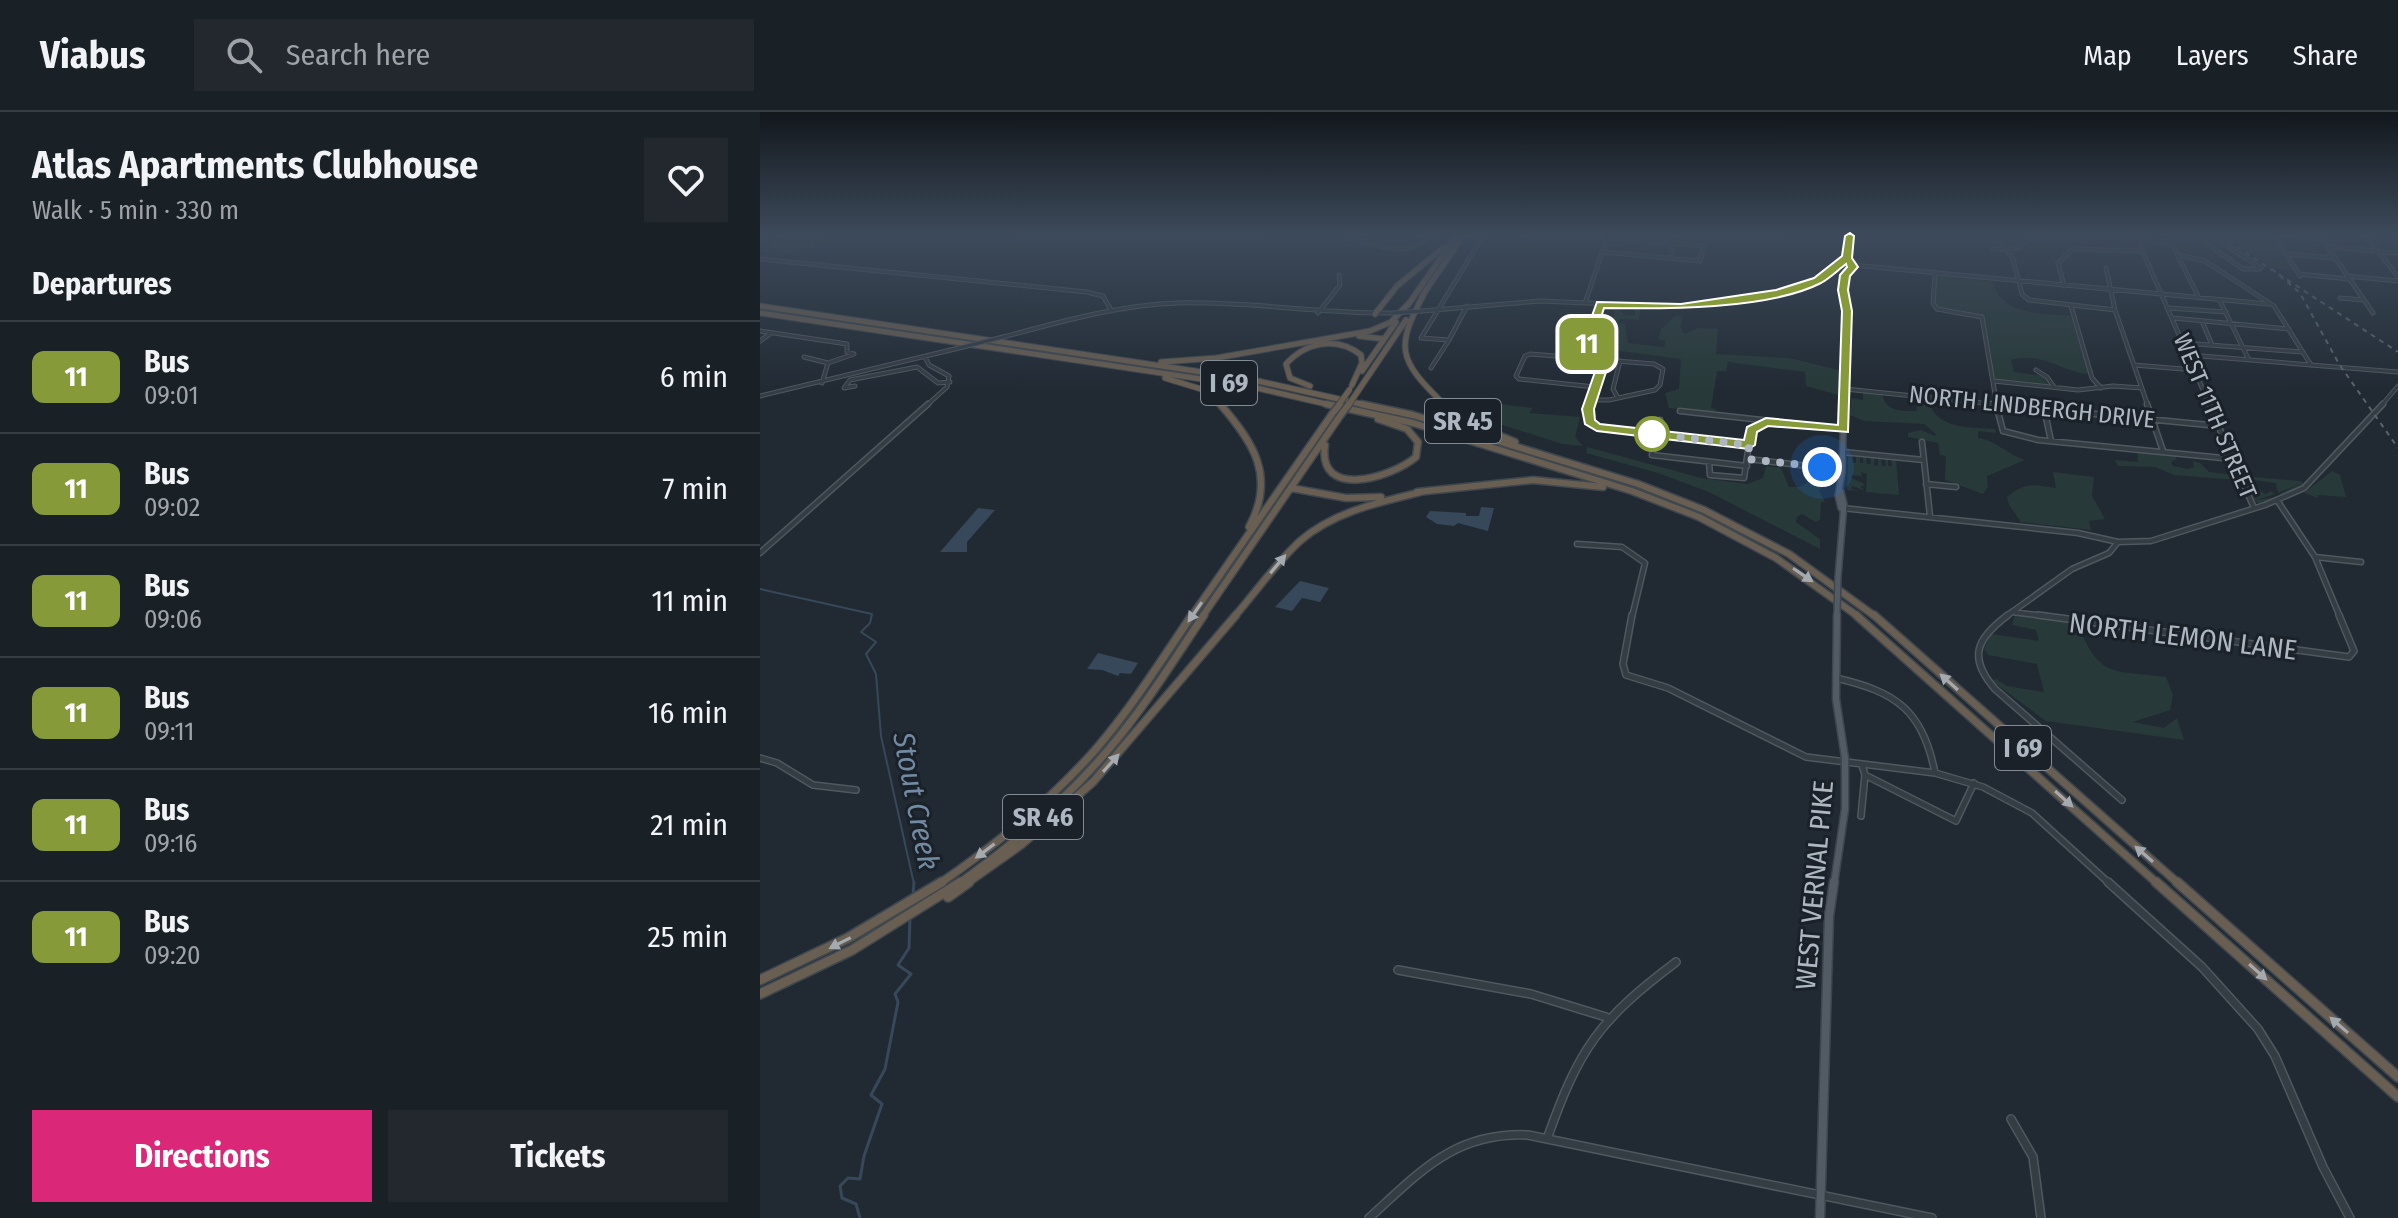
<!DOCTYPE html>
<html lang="en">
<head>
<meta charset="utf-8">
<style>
  body { margin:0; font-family:"Fira Sans Condensed",sans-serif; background:#22282e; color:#f1f3f6; height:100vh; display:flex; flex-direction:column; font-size:30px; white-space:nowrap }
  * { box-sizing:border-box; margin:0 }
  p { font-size:26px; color:#9fa3a7 }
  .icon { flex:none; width:44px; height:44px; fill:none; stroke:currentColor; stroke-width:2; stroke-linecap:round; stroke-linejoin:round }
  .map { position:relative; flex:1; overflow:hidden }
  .drawer { display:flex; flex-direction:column; background:#192026; width:760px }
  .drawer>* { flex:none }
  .badge { padding:0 16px; border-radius:12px; font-size:28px; line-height:52px }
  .you { position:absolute; width:40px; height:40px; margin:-20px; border:6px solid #fff; border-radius:50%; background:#1a73e8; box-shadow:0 0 0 12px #1a73e833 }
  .map>.badge { position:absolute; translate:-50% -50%; box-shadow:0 0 0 4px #fff }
  h2 { padding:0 32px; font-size:30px; line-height:72px }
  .round { display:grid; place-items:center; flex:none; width:84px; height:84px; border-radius:0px; background:#22282e }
  .headline { display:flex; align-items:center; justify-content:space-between; height:136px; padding:0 32px }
  h1 { font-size:38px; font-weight:700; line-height:60px }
  .button { display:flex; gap:16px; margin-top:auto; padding:16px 32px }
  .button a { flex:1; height:92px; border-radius:0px; background:#db2777; color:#fff; font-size:32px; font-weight:700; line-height:92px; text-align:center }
  .button a+a { background:#22282e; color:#f1f3f6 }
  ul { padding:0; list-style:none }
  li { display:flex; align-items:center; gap:24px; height:112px; padding:0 32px; border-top:2px solid #373e43 }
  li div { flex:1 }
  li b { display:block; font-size:30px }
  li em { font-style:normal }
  li .badge { min-width:88px; font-weight:700; text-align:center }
  header { display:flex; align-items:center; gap:48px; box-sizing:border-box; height:112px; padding:0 40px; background:#192026; border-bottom:2px solid #373e43 }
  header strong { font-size:38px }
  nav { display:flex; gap:44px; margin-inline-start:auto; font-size:28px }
  .search { width:560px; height:72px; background:#22282e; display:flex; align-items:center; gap:20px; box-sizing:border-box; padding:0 28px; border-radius:0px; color:#9fa3a7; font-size:30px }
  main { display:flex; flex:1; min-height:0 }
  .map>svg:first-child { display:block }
</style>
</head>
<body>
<header>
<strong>Viabus</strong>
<div class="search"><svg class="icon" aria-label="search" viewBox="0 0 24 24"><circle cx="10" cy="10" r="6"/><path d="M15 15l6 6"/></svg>Search here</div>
<nav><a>Map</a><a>Layers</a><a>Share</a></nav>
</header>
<main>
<section class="drawer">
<div class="headline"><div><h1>Atlas Apartments Clubhouse</h1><p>Walk · 5 min · 330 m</p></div><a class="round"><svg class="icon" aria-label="heart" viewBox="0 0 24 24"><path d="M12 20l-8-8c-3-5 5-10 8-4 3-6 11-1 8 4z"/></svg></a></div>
<h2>Departures</h2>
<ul>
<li><span class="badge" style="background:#869a3a;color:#fff">11</span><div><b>Bus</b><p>09:01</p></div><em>6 min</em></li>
<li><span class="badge" style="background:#869a3a;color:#fff">11</span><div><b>Bus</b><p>09:02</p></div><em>7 min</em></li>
<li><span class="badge" style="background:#869a3a;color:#fff">11</span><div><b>Bus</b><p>09:06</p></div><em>11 min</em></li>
<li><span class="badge" style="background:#869a3a;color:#fff">11</span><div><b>Bus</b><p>09:11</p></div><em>16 min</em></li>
<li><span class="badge" style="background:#869a3a;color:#fff">11</span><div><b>Bus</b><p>09:16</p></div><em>21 min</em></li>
<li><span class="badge" style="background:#869a3a;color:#fff">11</span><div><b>Bus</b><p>09:20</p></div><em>25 min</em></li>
</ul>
<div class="button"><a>Directions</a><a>Tickets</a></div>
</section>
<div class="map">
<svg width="1638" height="1106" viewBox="0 0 1638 1106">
  <rect width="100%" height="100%" fill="#212a33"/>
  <!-- green -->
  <path fill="#273938" d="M24,124H64C50,148 23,141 0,139Z
    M1461,124H1512L1533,158L1513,156Z
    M1176,163L1233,170C1241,204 1283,201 1311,204L1329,262C1300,260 1282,239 1251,248L1254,260L1283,264L1288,273L1235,268L1224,206C1208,197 1189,203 1174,193Z
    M855,195L865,203H875V197H880L879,208L861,207L858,210L865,212L868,231L904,235L906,229L898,227L901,217L915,204L923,205L920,214L924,222L938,216L958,217L956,242L1029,246L1079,258L1078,283L1046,274L1045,260L968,250L966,259H957L951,296L956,297L955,301L909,296L905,281L919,277L921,247L853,238L835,232L839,215L850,210L855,201L852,196Z
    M1103,280L1122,282C1126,300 1140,299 1157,299L1155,286L1168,287C1175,318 1210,315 1235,317L1236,321L1218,319V326C1237,329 1247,342 1265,348L1227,364L1228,375L1223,382L1185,368L1186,344L1180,343L1178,331L1148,325V321L1161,318L1175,324L1176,322L1164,312L1104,309L1090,303L1091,286L1103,288Z
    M693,286L773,296L769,301L820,305L815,325L823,334L802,332L702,300L693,295Z
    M827,335L941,366L987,372L1003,366L1006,354L1021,356L1029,375H1040L1058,364L1071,368L1059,378L1065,390H1061L1060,408L1056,410L1042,402L1037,405L1036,410L1060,427V437L949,380L898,361L826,341Z
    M1377,339L1414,343L1417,347L1411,350L1413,354L1428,357L1434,355L1433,349L1440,351L1449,360L1475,363L1478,368L1414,363L1395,355L1358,354L1355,348L1378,350Z
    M1088,343H1093L1092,350L1096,351V344H1100V351H1103V344L1106,345L1107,352H1111L1110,345L1115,346L1114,353L1118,354V346L1121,347L1122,354H1126L1125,347H1128V354H1132L1131,348H1136L1139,383L1106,380L1107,362L1101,360L1103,368L1101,364L1092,363L1091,366L1103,371L1104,374H1100L1104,378L1092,374L1091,377L1100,379L1087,378Z
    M1572,359L1580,363L1586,385L1557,383L1558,386L1544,381Z
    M1293,360L1334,365L1332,384L1345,407L1329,409L1331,418L1261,410L1249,393L1247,385C1268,368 1276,374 1296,376Z
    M1483,364L1541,369L1544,373L1523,383L1520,382L1542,371L1518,381L1516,371L1493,368L1498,378L1506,382L1511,379L1515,382L1496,388L1518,385L1499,392L1493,387Z
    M1255,501L1318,512C1339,567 1353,558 1406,565L1413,583L1410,598L1373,610L1404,616L1417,606L1424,628L1286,609L1236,572L1233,568L1236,567L1247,574L1284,580L1277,552L1228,543L1224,537L1231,522L1279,529L1276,518L1252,513Z"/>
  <!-- water -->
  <path fill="#364859" d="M721,395L734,396L728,419L698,411L694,414L677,412L666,405L670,399L706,401V404H719Z
    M218,396L235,398L207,430V440H180Z
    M540,469L569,476L560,490L542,486L532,499L515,495Z
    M338,541L378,551L371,562L360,561L358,564L342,558L327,557Z"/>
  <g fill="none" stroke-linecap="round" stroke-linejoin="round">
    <!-- stream-far1 -->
    <path stroke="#364859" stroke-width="2" d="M0,477L112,502L110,511L101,520L116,530L106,542L116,562L121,624L154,772"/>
    <!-- stream -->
    <path stroke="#364859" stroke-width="3" d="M153,783L154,770
      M100,1106L96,1092L82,1086L80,1074L88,1066L100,1067L104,1044L122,992L111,983L125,957L138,890L135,882L151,862L138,853L149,836L150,805"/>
    <!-- minor-far3 casing -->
    <g stroke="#4f575f" stroke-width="5">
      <path id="minor-far3" d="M831,124L944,134L940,149L843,140
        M911,124L912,146
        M1376,124L1450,294
        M1436,124L1483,157H1500
        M1452,124L1501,156
        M1515,124L1540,164
        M1522,124L1561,127
        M1560,124L1613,201
        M1606,124L1638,165
        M589,126C620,133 644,148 671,124
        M1378,128L1411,130
        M1411,130L1439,186
        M1411,130L1420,124
        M1242,131L1253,147L1262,182L1269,188L1355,198
        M1568,135L1638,141
        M1232,137L1257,136L1272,124
        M1527,142L1574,146
        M1419,143L1445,149L1514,194L1551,253
        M0,147L327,180L343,184L351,198
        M1092,153L1508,192
        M1346,156L1355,198L1388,294
        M1175,162L1173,191L1177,197L1222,205L1237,294
        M1539,162L1588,167
        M1587,164L1638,169
        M1304,174L1298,151L1313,137L1383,139
        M1580,186L1603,188
        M1460,189L1489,248
        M825,191L847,126
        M707,194L689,228L661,226L723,124
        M1311,194L1332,266L1341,276
        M1409,196L1466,200
        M662,199L780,189L921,195L1027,179L1081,157
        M558,201L580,173L579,163
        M1413,206L1529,217
        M1442,209L1452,233
        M0,219L87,232V240L94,242L68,251
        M243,225C300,210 358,193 418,191C490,189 561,202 633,201
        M0,229L11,221
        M1424,231L1542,240
        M1429,243L1638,260
        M44,245L68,251L62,271
        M165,245L169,253L189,264L187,275L166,294
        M1374,253L1435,258
        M671,256L689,228
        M1276,258L1287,265L1294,275
        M1234,269L1318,278L1353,274L1382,276
        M95,274L84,276L90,268L157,255L178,271L190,270
        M1085,277L1252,294
        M0,284L203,235
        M858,286L853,277L860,249
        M831,288H849L895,278L900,273L903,257L894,252L770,242L765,244L756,264L759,267L835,275
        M829,294L841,257L827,234L840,192
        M1621,294L1638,274"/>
    </g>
    <!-- minor-far2 casing -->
    <g stroke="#4f575f" stroke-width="7">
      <path id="minor-far2" d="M830,292L829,309L837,315L989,333
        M1232,292L1459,314
        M1236,292L1243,319L1278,328L1473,347
        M1387,292L1403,339
        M1449,292L1494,396
        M1284,296L1291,329
        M920,299L1084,317
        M900,308L892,343L987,354
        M1162,330L1170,404
        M1083,340L1164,348
        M988,347L1082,358
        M949,350L950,363L984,366L991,318L1002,311
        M1166,372L1196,375
        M1517,388L1555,445L1580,505
        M1082,396L1318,421L1358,430L1391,429L1505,393L1544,376L1623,292
        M817,432L862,435L885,451L872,505
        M0,441L168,292
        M1555,445L1601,450
        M1252,500L1293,505
        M1245,505L1312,457L1349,441L1358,430"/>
    </g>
    <!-- minor-far1 casing -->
    <g stroke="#4f575f" stroke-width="8">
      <path id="minor-far1" d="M872,503L863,552L866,563L908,576L1046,645L1175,661
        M1248,503C1217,526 1207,545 1235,577L1362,688
        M1278,503L1589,545L1594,539L1579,503
        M1076,566C1136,580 1163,598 1175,661L1223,675L1272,701L1350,772
        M0,646L17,651L53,673L96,678
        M1102,653L1105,663L1196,709L1214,671
        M1101,704L1105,663"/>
    </g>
    <!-- minor casing -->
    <g stroke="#4f575f" stroke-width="10">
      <path id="minor" d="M1348,770L1442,855L1498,917L1515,944L1563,1055L1590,1106
        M638,858L771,882L846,905
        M1251,1007L1273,1045L1281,1106
        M787,1027C819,936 839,908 916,850
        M609,1106C660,1060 694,1020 768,1023L1172,1106"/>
    </g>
    <!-- major-far3 casing -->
    <g stroke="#3e454e" stroke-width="6">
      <path id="major-far3" d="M1087,146L1075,153L1089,158
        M1089,149L1090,124
        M1084,294L1087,199L1084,175L1086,164L1093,155L1091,152"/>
    </g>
    <!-- major-far2 casing -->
    <g stroke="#3e454e" stroke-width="8">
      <path id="major-far2" d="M1081,396L1078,384L1082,360L1084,292
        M1078,465L1084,392L1081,380
        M1077,505V500"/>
    </g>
    <!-- major-far1 casing -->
    <g stroke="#3e454e" stroke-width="9">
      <path id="major-far1" d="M1077,503L1076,587L1085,646
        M1074,772L1085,697V657"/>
    </g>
    <!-- major casing -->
    <g stroke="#3e454e" stroke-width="11">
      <path id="major" d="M1060,1106L1069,804L1074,770"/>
    </g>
    <!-- highway-far3 casing -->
    <g stroke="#3f474f" stroke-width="7">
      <path id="highway-far3" d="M666,178C635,236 636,246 686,294
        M664,181L703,124
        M648,193L696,124
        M0,194L489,267L610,294
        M0,201L488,274L575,294
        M615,202L637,174L683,136
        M599,224L624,227
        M401,250L456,246L610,219L631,210L650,190
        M602,259L636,210
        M405,266L441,277L462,294
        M550,274L530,266L526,252C546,230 577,224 601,243L602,251L592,273
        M598,279L646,208"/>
    </g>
    <!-- highway-far2 casing -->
    <g stroke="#3f474f" stroke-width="9">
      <path id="highway-far2" d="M460,292C494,331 516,365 489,415
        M566,292L653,311L872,379L939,405L1016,446L1099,505
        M601,292L653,303L878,372L944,398L1029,442L1116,505
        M684,292L711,312L755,330
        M565,333C557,388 631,366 656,345L658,330L647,317L618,307
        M531,376L586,386L621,385
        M657,380L773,368L843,375
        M431,505L572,302
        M442,505L580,304
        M474,505C495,481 516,451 540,429C573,400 620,390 661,380"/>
    </g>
    <!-- highway-far1 casing -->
    <g stroke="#3f474f" stroke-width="10">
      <path id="highway-far1" d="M1096,503L1398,772
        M1114,503L1419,772
        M179,772C236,733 290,689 336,637C372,595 401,549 432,503
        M198,772C253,733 305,689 348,638C384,596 413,549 444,503
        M206,772L261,733L333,670L476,503"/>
    </g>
    <!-- highway casing -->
    <g stroke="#3f474f" stroke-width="12">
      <path id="highway" d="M1396,770L1638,985
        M1417,770L1638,965
        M188,785L209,770
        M0,868L88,826L182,770
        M0,882L92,838L201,770"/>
    </g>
    <!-- minor-far3 -->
    <use href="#minor-far3" stroke="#343c44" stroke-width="3"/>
    <!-- minor-far2 -->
    <use href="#minor-far2" stroke="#343c44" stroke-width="4"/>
    <!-- minor-far1 -->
    <use href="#minor-far1" stroke="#343c44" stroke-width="5"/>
    <!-- minor -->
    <use href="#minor" stroke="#343c44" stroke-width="7"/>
    <!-- major-far3 -->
    <use href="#major-far3" stroke="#525b64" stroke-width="4"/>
    <!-- major-far2 -->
    <use href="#major-far2" stroke="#525b64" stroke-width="5"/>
    <!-- major-far1 -->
    <use href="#major-far1" stroke="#525b64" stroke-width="6"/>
    <!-- major -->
    <use href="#major" stroke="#525b64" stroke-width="8"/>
    <!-- highway-far3 -->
    <use href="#highway-far3" stroke="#695e52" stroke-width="5"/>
    <!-- highway-far2 -->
    <use href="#highway-far2" stroke="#695e52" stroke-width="6"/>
    <!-- highway-far1 -->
    <use href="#highway-far1" stroke="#695e52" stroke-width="7"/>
    <!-- highway -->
    <use href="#highway" stroke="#695e52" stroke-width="9"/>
    <!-- rail -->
    <path stroke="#59636d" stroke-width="2" stroke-dasharray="5 5" stroke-linecap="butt" d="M1460,124L1638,240
      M1512,157L1540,181L1579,252L1638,336"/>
    <!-- minor-bridge casing -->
    <g stroke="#4f575f" stroke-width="5" stroke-linecap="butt">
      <path id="minor-bridge" d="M633,201L662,199
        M203,235L243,225"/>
    </g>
    <!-- major-bridge-far1 casing -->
    <g stroke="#3e454e" stroke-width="8" stroke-linecap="butt">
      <path id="major-bridge-far1" d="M1077,500L1078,465"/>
    </g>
    <!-- major-bridge casing -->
    <g stroke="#3e454e" stroke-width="9" stroke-linecap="butt">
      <path id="major-bridge" d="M1085,646V657"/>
    </g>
    <!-- highway-bridge-far1 casing -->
    <g stroke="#3f474f" stroke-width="7" stroke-linecap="butt">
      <path id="highway-bridge-far1" d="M578,294L590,277
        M588,294L598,279"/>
    </g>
    <!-- highway-bridge casing -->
    <g stroke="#3f474f" stroke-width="9" stroke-linecap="butt">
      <path id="highway-bridge" d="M572,302L580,292
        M580,304L589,292"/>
    </g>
    <!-- minor-bridge -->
    <use href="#minor-bridge" stroke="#343c44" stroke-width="3"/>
    <!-- major-bridge-far1 -->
    <use href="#major-bridge-far1" stroke="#525b64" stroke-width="5"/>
    <!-- major-bridge -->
    <use href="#major-bridge" stroke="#525b64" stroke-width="6"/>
    <!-- highway-bridge-far1 -->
    <use href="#highway-bridge-far1" stroke="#695e52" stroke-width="5"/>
    <!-- highway-bridge -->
    <use href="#highway-bridge" stroke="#695e52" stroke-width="6"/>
  </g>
  <!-- one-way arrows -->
  <defs><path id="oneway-solid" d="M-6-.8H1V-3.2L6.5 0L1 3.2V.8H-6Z" transform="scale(2)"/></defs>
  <g fill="#a4aab0">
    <use href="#oneway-solid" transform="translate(518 452) rotate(-50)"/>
    <use href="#oneway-solid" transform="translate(1043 463) rotate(34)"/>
    <use href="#oneway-solid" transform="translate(435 500) rotate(125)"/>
    <use href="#oneway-solid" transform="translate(1189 570) rotate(-138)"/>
    <use href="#oneway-solid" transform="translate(351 651) rotate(-48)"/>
    <use href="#oneway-solid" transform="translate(1304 687) rotate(42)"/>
    <use href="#oneway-solid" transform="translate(225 739) rotate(143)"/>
    <use href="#oneway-solid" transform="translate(1384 742) rotate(-139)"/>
    <use href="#oneway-solid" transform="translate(80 831) rotate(153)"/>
    <use href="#oneway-solid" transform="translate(1498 860) rotate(42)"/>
    <use href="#oneway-solid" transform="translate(1579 913) rotate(-139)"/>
  </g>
  <!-- sky -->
  <linearGradient id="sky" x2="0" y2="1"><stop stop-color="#12171c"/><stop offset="0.44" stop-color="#3d4a5b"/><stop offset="1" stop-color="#3d4a5b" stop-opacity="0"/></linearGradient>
  <rect width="1638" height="279" fill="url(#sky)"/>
  <!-- line -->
  <path fill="#869a3a" stroke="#fff" stroke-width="2" fill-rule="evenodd" d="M1090,121L1094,124L1092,146L1098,155L1090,164L1088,178L1092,199L1088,320L1008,314L997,320L995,333L989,337L837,319L825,312L822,297L836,257L821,234L837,190L921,192L1016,178L1054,166L1082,144L1085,124ZM1086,152L1087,155L1080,163L1078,178L1082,199L1078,313L1006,306L987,315L984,328L840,312L835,308L834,297L847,257L832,234L844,196C903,197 1008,198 1061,171C1070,166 1078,158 1086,152Z"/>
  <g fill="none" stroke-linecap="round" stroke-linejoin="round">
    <!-- walk -->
    <path stroke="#aeb7c1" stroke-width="8" stroke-dasharray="0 14.4" d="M892,322L989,333L988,347L1062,355"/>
  </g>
  <!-- markers -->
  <circle fill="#fff" stroke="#869a3a" stroke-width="4" cx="892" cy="322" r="16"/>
  <g text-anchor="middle" stroke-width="6" stroke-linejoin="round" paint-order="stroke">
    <!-- far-street labels -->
    <g font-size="24" fill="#aeb7c1" stroke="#1a2129">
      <text transform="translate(1272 295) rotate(6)" y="8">NORTH LINDBERGH DRIVE</text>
      <text transform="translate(1455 304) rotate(67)" y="8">WEST 11TH STREET</text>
    </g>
    <!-- shield labels -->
    <g fill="#1a2129" stroke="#828a93" stroke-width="2">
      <rect x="441" y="249" width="56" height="44" rx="6"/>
      <rect x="665" y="287" width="76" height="44" rx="6"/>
      <rect x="1235" y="614" width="56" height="44" rx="6"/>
      <rect x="243" y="683" width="80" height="44" rx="6"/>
    </g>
    <g font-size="26" font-weight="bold" fill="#aeb7c1">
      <text x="469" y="280">I 69</text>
      <text x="703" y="318">SR 45</text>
      <text x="1263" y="645">I 69</text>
      <text x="283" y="714">SR 46</text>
    </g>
    <!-- street labels -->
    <g font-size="28" fill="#aeb7c1" stroke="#1a2129">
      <text transform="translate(1423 524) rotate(7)" y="10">NORTH LEMON LANE</text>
      <text transform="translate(1054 773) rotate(-85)" y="10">WEST VERNAL PIKE</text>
    </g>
    <!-- water labels -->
    <g font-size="30" font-style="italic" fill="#728aa2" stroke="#1a2129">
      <text transform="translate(156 689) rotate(79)" y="10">Stout Creek</text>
    </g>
  </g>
</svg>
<div class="you" style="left:1062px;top:355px"></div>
<b class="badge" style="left:827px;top:232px;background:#869a3a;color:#fff">11</b>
</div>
</main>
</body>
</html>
